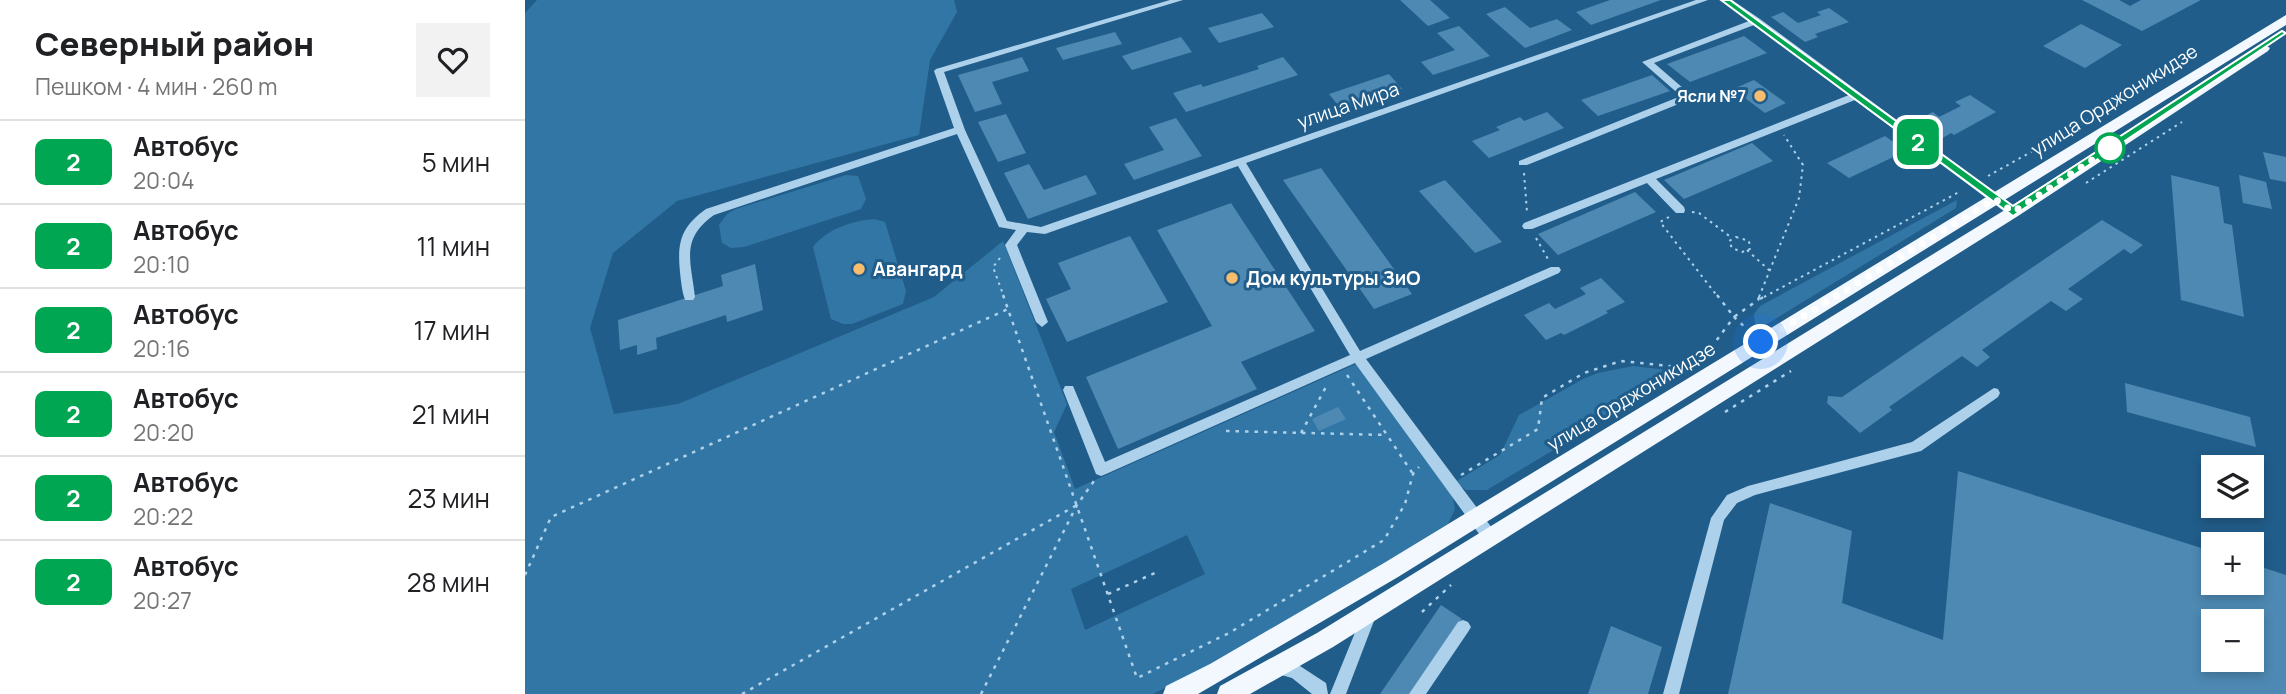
<!DOCTYPE html>
<html lang="ru">
<head>
<meta charset="utf-8">
<style>
  body { margin:0; font-family:Manrope,sans-serif; background:#f2f2f2; color:#202124; height:100vh; display:flex; flex-direction:column; font-size:26px; white-space:nowrap }
  * { box-sizing:border-box; margin:0 }
  p { font-size:23px; color:#757577 }
  .icon { flex:none; width:38px; height:38px; fill:none; stroke:currentColor; stroke-width:2; stroke-linecap:round; stroke-linejoin:round }
  .map { position:relative; flex:1; overflow:hidden }
  .panel { display:flex; flex-direction:column; background:#fff; width:525px }
  .panel>* { flex:none }
  .badge { padding:0 14px; border-radius:10px; font-size:24px; line-height:46px }
  .tools { position:absolute; left:1676px; top:455px; display:grid; gap:14px }
  .tools a { display:grid; place-items:center; width:63px; height:63px; border-radius:0px; background:#fff; box-shadow:0 4px 10px #0003; font-size:35px }
  .you { position:absolute; width:35px; height:35px; margin:-18px; border:5px solid #fff; border-radius:50%; background:#1a73e8; box-shadow:0 0 0 10px #1a73e833 }
  .map>.badge { position:absolute; translate:-50% -50%; box-shadow:0 0 0 4px #fff }
  .round { display:grid; place-items:center; flex:none; width:74px; height:74px; border-radius:0px; background:#f2f2f2 }
  .headline { display:flex; align-items:center; justify-content:space-between; height:119px; padding:0 35px }
  h1 { font-size:33px; font-weight:800; line-height:52px }
  ul { padding:0; list-style:none }
  li { display:flex; align-items:center; gap:21px; height:84px; padding:0 35px; border-top:2px solid #e0e0e0 }
  li div { flex:1 }
  li b { display:block; font-size:26px }
  li em { font-style:normal }
  li .badge { min-width:77px; font-weight:700; text-align:center }
  main { display:flex; flex:1; min-height:0 }
  .map>svg:first-child { display:block }
</style>
</head>
<body>
<main>
<section class="panel">
<div class="headline"><div><h1>Северный район</h1><p>Пешком · 4 мин · 260 m</p></div><a class="round"><svg class="icon" aria-label="heart" viewBox="0 0 24 24"><path d="M12 20l-8-8c-3-5 5-10 8-4 3-6 11-1 8 4z"/></svg></a></div>
<ul>
<li><span class="badge" style="background:#00a651;color:#fff">2</span><div><b>Автобус</b><p>20:04</p></div><em>5 мин</em></li>
<li><span class="badge" style="background:#00a651;color:#fff">2</span><div><b>Автобус</b><p>20:10</p></div><em>11 мин</em></li>
<li><span class="badge" style="background:#00a651;color:#fff">2</span><div><b>Автобус</b><p>20:16</p></div><em>17 мин</em></li>
<li><span class="badge" style="background:#00a651;color:#fff">2</span><div><b>Автобус</b><p>20:20</p></div><em>21 мин</em></li>
<li><span class="badge" style="background:#00a651;color:#fff">2</span><div><b>Автобус</b><p>20:22</p></div><em>23 мин</em></li>
<li><span class="badge" style="background:#00a651;color:#fff">2</span><div><b>Автобус</b><p>20:27</p></div><em>28 мин</em></li>
</ul>
</section>
<div class="map">
<svg width="1761" height="694" viewBox="0 0 1761 694">
  <rect width="100%" height="100%" fill="#215d8a"/>
  <!-- green -->
  <path fill="#3276a5" fill-rule="evenodd" d="M12,0H429L432,12L405,60L394,135L152,201L88,253L65,328L89,414L153,404L409,297L478,241L542,404L529,432L550,489L833,363L927,494L930,509L923,524L741,636L628,694H0V13ZM662,535L680,574L560,630L546,589Z
    M321,175L333,176L341,199L336,209L219,247L206,248L197,243L194,225L202,214L211,209Z
    M1432,200L1431,208L1234,329L1230,326L1229,314L1235,306Z
    M349,219L360,222L381,291L378,304L327,324H318L306,319L288,247C302,229 326,221 349,219Z
    M1108,366L1151,371L1143,381L962,490H941L930,482L975,455L994,415L1058,379L1073,373Z"/>
  <!-- building -->
  <path fill="#4e89b3" fill-rule="evenodd" d="M875,0H905L925,18L903,26Z
    M1085,0H1136L1066,25L1051,12Z
    M1557,0H1594L1605,6L1616,0H1676L1617,31Z
    M980,7L1005,28L1032,19L1047,30L1000,48L961,14Z
    M1304,8L1324,22L1290,34L1293,37L1280,42L1246,17L1258,12L1273,23L1296,15L1292,12Z
    M737,13L749,27L694,43L683,28Z
    M1556,24L1597,45L1560,68L1518,46Z
    M934,26L965,56L908,75L896,62L930,50L912,33Z
    M590,32L597,44L538,60L531,48Z
    M1219,36L1242,53L1165,82L1142,64Z
    M656,37L667,52L607,70L597,56Z
    M497,57L504,71L467,82L477,104L450,112L433,75Z
    M758,57L773,75L661,112L648,93L676,84L678,87L734,69L732,66Z
    M864,74L877,89L817,110L804,94Z
    M1127,75L1145,91L1073,116L1056,100Z
    M1229,80L1261,103L1240,113L1208,89Z
    M1445,95L1471,112L1429,135L1426,133L1416,139L1390,121L1408,112L1414,117L1436,106L1430,102Z
    M1022,112L1039,128L964,158L947,141L975,130L971,127L995,117L999,121Z
    M481,114L501,153L473,162L453,122Z
    M651,118L677,156L609,180L599,164L639,150L624,127Z
    M1360,136L1381,151L1324,178L1302,163Z
    M1227,143L1248,161L1159,199L1139,180Z
    M1738,152L1761,157V182L1745,179Z
    M504,164L519,190L561,175L572,194L503,219L479,173Z
    M796,168L887,294L849,309L758,180Z
    M1646,175L1694,187L1699,223L1707,225L1719,317L1656,300Z
    M1714,175L1741,182L1747,209L1718,203Z
    M920,180L977,242L950,253L894,191Z
    M1110,192L1131,212L1033,255L1013,234Z
    M706,203L790,331L716,362L732,389L593,449L561,377L687,326L632,230Z
    M1577,220L1618,245L1606,254L1599,249L1543,289L1558,299L1541,311L1526,301L1457,350L1465,357L1452,367L1437,356L1364,407L1367,410L1335,433L1302,403L1303,396L1317,397Z
    M605,236L643,302L542,342L521,299L546,289L533,263Z
    M230,264L238,310L202,322L201,315L131,338L132,349L112,355V345L95,350L93,320L198,286L196,275Z
    M1076,278L1100,302L1081,311L1083,313L1039,335L1036,333L1021,340L999,315L1024,303L1030,309L1061,294L1055,288Z
    M1600,383L1725,417L1731,447L1602,412Z
    M813,407L821,419L794,431L787,419Z
    M1433,471L1689,552V583H1727V564L1761,575V694H1203L1245,503L1327,531L1317,603L1418,640ZM1689,621H1727V660H1689Z
    M916,605L937,619L887,694H855Z
    M1086,626L1137,647L1123,694H1063Z"/>
  <g fill="none" stroke-linecap="round" stroke-linejoin="round">
    <!-- path-far1 -->
    <path stroke="#add1eb" stroke-width="2" stroke-dasharray="2.5 4.5" stroke-linecap="butt" d="M999,173L1002,212
      M1463,176L1576,113L1599,91
      M1561,183L1657,122
      M1167,212L1174,213L1207,238
      M1144,217L1135,222L1193,297
      M1211,237L1224,241L1225,249L1217,252L1207,248L1204,241Z
      M1011,238L1023,259
      M1222,250L1245,271
      M475,258L468,267L479,297
      M1234,297L1274,198L1278,165L1259,135
      M1239,297L1436,191"/>
    <!-- path -->
    <path stroke="#add1eb" stroke-width="2.5" stroke-dasharray="3.5 6" stroke-linecap="butt" d="M478,295L612,678L704,633L859,540L880,504L888,474L894,467
      M1192,295L1209,317L1233,300L1235,295
      M1235,299L1242,295
      M822,375L888,474
      M1200,412L1266,371
      M701,431L862,435
      M776,433L802,385
      M936,475L1013,429L1017,398L1059,373L1096,361L1154,367L1191,341L1209,317L1223,330
      M0,575L26,517L483,309
      M583,594L632,572
      M897,612L926,585
      M217,694L552,505
      M456,694L552,505L569,481"/>
    <!-- minor -->
    <path fill="#add1eb" fill-rule="evenodd" d="M645,0H658L419,72L440,130L482,221L516,227L1171,0H1183L721,163L835,351L1026,267H1034L1036,270L1034,273L841,359L970,532L972,537L970,542L965,543L960,542L830,363L581,474L576,476L571,474L538,390L540,386H548L580,462L825,355L713,166L520,234L502,232L492,245L523,322L517,327L511,322L480,245L491,230L474,227L432,134L189,215C155,239 166,261 170,297L168,300H160C157,292 156,282 155,272C152,242 156,227 181,209L429,128L409,71L411,69Z
      M1197,0H1207L1235,19L1492,209L1493,212L1492,215H1484L1330,100L1131,179L1159,207L1160,210L1159,213H1151L1122,183L1007,229H999L997,226L999,223L1324,95L1229,25L1129,63L1166,95V99L1002,165H994V161L1156,96L1117,62L1224,21Z
      M1469,388L1473,389L1475,393L1473,397L1396,451L1230,495L1212,503L1199,520L1154,694H1138L1186,518L1202,495L1223,486L1387,442Z
      M845,606L850,608L852,613L821,694H805L840,608Z
      M938,620L943,622L946,627L943,632L901,694H884L933,622Z
      M751,659L775,666L801,683L803,694H787L767,678L746,672L743,667L746,662Z"/>
    <!-- major -->
    <path fill="#f2f8fe" fill-rule="evenodd" d="M1761,15V25L873,577L673,694H638L641,686L685,664L859,563Z
      M1738,44L1745,48L1743,51L1493,216L808,647L725,694H692L695,686L792,633L1483,208Z"/>
  </g>
  <!-- line -->
  <path fill="#00a651" stroke="#fff" stroke-width="2" d="M1196,0H1205L1488,206L1757,31L1761,33L1488,216Z"/>
  <g fill="none" stroke-linecap="round" stroke-linejoin="round">
    <!-- walk -->
    <path stroke="#fff" stroke-width="7" stroke-dasharray="0 12.6" d="M1236,342L1470,199L1488,212L1596,141L1585,148"/>
  </g>
  <!-- markers -->
  <g fill="#f7bd6f" stroke="#215d8a" stroke-width="2.5">
    <circle cx="1235" cy="96" r="7"/>
    <circle cx="334" cy="269" r="7"/>
    <circle cx="707" cy="278" r="7"/>
  </g>
  <circle fill="#fff" stroke="#00a651" stroke-width="3.5" cx="1585" cy="148" r="14"/>
  <g text-anchor="middle" stroke-width="6" stroke-linejoin="round" paint-order="stroke">
    <!-- far-poi labels -->
    <g font-size="16" font-weight="bold" fill="#fff" stroke="#215d8a" text-anchor="end">
      <text x="1221" y="102">Ясли №7</text>
    </g>
    <!-- street labels -->
    <g font-size="19" fill="#fff" stroke="#215d8a">
      <text transform="translate(1589 100) rotate(-32)" y="7">улица Орджоникидзе</text>
      <text transform="translate(823 105) rotate(-19)" y="7">улица Мира</text>
      <text transform="translate(1106 396) rotate(-31)" y="7">улица Орджоникидзе</text>
    </g>
    <!-- poi labels -->
    <g font-size="19" font-weight="bold" fill="#fff" stroke="#215d8a" text-anchor="start">
      <text x="348" y="276">Авангард</text>
      <text x="721" y="285">Дом культуры ЗиО</text>
    </g>
  </g>
</svg>
<div class="tools">
<a><svg class="icon" aria-label="layers" viewBox="0 0 24 24"><path d="M12 4l9 5-9 5-9-5zM3 14l9 5 9-5"/></svg></a>
<a>+</a>
<a>−</a>
</div>
<div class="you" style="left:1236px;top:342px"></div>
<b class="badge" style="left:1393px;top:142px;background:#00a651;color:#fff">2</b>
</div>
</main>
</body>
</html>
